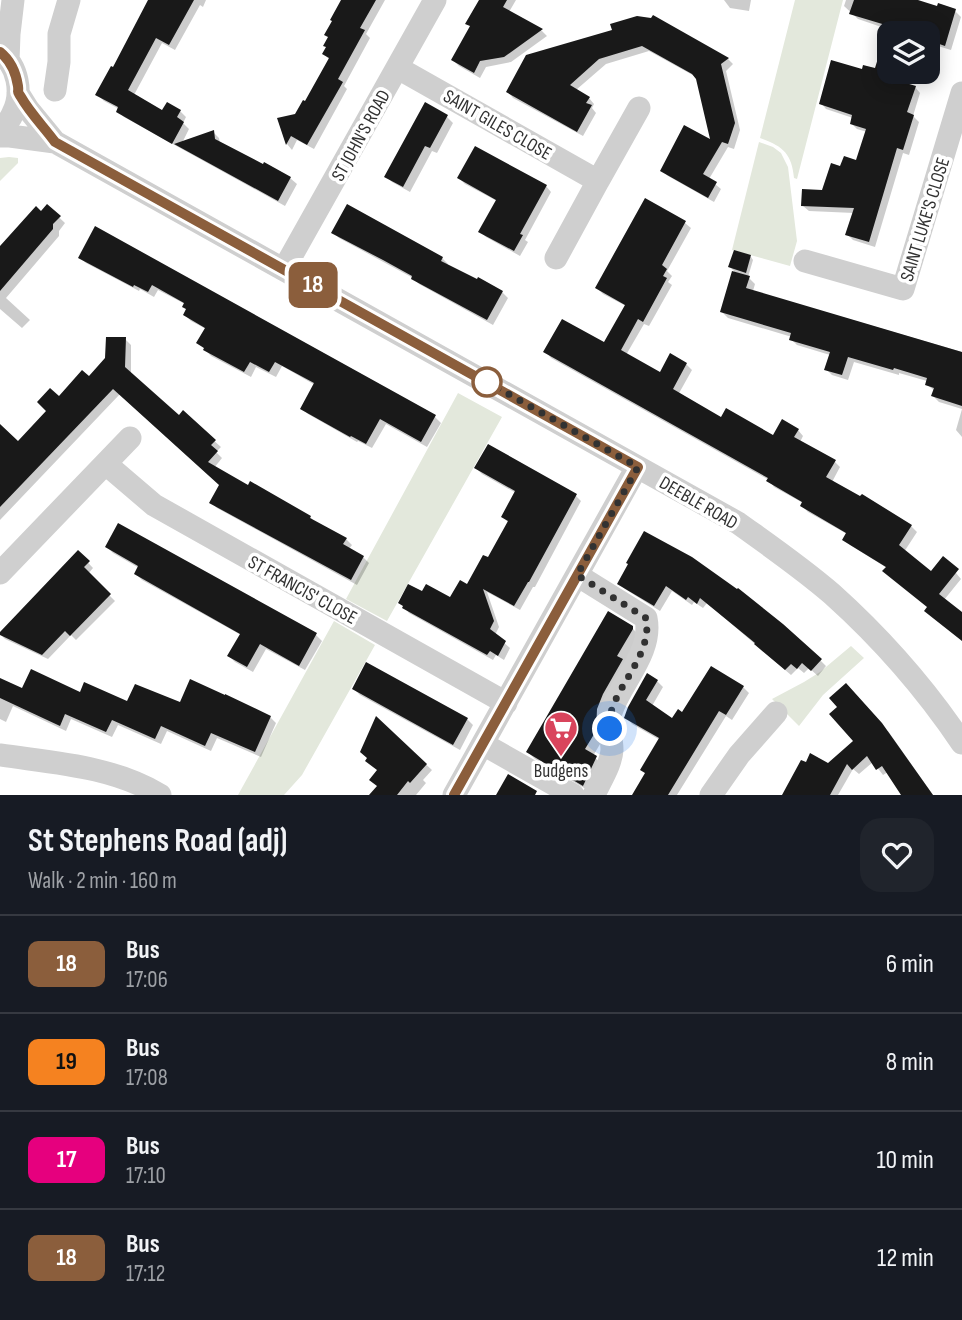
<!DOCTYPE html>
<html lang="en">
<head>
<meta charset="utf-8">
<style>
  body { margin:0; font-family:"Sofia Sans Condensed",sans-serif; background:#20242c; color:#f1f3f6; height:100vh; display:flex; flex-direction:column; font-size:26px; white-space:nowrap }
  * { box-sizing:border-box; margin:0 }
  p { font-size:23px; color:#9ea1a6 }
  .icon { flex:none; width:38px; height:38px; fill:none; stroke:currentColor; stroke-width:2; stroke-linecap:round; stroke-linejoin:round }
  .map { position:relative; height:795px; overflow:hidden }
  .panel { display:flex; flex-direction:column; background:#171b24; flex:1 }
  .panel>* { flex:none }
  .badge { padding:0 14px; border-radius:10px; font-size:24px; line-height:46px }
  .tools { position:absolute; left:877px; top:21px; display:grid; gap:14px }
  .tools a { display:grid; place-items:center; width:63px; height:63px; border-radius:14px; background:#171b24; box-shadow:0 4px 18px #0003; font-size:35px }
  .you { position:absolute; width:35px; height:35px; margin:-18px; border:5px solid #fff; border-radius:50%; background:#1a73e8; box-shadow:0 0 0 10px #1a73e833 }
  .map>.badge { position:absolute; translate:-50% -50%; box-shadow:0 0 0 4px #fff }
  .round { display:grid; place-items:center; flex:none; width:74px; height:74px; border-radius:21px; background:#20242c }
  .headline { display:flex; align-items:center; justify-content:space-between; height:119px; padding:0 28px }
  h1 { font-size:33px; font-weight:700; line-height:52px }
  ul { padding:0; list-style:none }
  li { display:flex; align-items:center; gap:21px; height:98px; padding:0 28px; border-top:2px solid #363941 }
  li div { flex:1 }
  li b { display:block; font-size:26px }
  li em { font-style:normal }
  li .badge { min-width:77px; font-weight:700; text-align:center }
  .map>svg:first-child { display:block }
</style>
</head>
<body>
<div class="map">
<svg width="962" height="795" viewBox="0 0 962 795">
  <rect width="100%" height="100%" fill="#fff"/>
  <!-- green -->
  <path fill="#e3e8dc" d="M795,0H843L797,179L794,178C792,154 783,146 760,138Z
    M759,142L773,147L781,153L788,167L797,241L790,266L732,250Z
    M9,157L18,158V163L0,181V158Z
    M458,393L502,417L387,621L346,599Z
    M334,621L375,645L302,775L284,795H238Z
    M851,646L864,658L823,695L799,726L772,699L804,682L820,672Z"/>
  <!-- shadow -->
  <path fill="#0003" d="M150,0H206L203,7L200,5L175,50L162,43L134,95L163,112L180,111L186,117L183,123L189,129L182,143L213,132L219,138L220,144L290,178L297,184L285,206L124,117L118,111L119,109L104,101L97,94L113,70Z
    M343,0H385L366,34L370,38L344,86L347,89L314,149L297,140L292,150L287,144L279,120L296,116L305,103L330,60L324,54Z
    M480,0H516L509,12L542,31L547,36L511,62L486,67L480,78L459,66L453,60L471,27Z
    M724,0H751L749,11L730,8Z
    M846,0H913L955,11L961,17L951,50L928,43V33H899L858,19L844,6Z
    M654,18L728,59L733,64L726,71L740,130L734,149L728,147L709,179L721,189L714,202L668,176L662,171L713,143L698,78L649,51L606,64L576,90L589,98L594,104L592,108L596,113L583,136L513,98L508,92L652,20Z
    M863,71L885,73L891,79L915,87L920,93L913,116L919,122L909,155L903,153L875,247L853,240L847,234L854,213L809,211L803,206L824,192L841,168L858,162L867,132L857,129L852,124L853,118L826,109L821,103Z
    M426,105L447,117L453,123L437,153L432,151L410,192L392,182L386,176Z
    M459,178L546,186L551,192L525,240L528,242L520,256L486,237L480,231L497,201L465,184Z
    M645,200L685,223L691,228L667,271L672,276L668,282L672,285L649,326L644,324L626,355L660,375L686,364L692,370L678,395L722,420L773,438L798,430L803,436L800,442L834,461L840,467L832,482L911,526L917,532L904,552L932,573H956L961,579L944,600L962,614V640L887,568L850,545L844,539L847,534L808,512L802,506L803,503L774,487L769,480L551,358L546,352L604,345L626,306L603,294L597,288Z
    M47,206L65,223L59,231V236L6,298L30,320L22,328L0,309V249Z
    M96,228L435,417L441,423L427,447L386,424L372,448L358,441L357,442L308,414L302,409L315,385L282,366L276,377L256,367L251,377L211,356L199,343L206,329L191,321L185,315L187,310L184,307L185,304L158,290L154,297L140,289L139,291L86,263L80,258Z
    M333,232L442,258L448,264L447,266L502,292L508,298L493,325L419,284L413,278L339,238Z
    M735,252L751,257L753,260L748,277L755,284L753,291L962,352V409L939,402L933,396L935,391L926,384L927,381L899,373V375L854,362L848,380L832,375L826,369L830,355L797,345L791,339L792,337L728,318L722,312L734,271L730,267Z
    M125,339L131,345V374L179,418L183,413L221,447L216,452L222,458L214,468L310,517L317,524L346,539L352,545L349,549L363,557L369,563L357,585L217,508L211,502L221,485L120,394L0,520V436L18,444L59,398L89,379Z
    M962,409V437L956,430Z
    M476,468L576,496L581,501L535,587H533L520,610L487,592L499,627L495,635L510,648L504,660L496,655L493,660L409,613L404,607L423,594L451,599L467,587L488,560L509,523L503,517L516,493L482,474Z
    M644,534L820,660L826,666L818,676L809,668L804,673L798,668L791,675L707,603L703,608L694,602L692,605L672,591L660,611L625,589L619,583Z
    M107,547L316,635L322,641L305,670L266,649L253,672L235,662L229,656L241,635L142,580L136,574L139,568L113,553Z
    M78,552L93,568L88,574L115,601L76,640L71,635L48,659L5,639L0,634Z
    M631,627L639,635L603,739L593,756L603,765L591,792L535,759L528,752Z
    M0,680L23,691L81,694L128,704L180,705L270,717L276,723L261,757L217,738L211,751L167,731L161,744L118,725L112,737L71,719L66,731L13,706L6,722L0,719Z
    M657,681L663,687L652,706L673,721L683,714L743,687L749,693L732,720L726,716L677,795H634L644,778L660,740L632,724L626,717Z
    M354,689L467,719L473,725L460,750L360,695Z
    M377,719L432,770L423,780L426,783L416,795H371L378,787L379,771Z
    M888,731L933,795H904L888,772L883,775L873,762L859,774L853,769L838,795H784L802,762L828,766Z"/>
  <!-- building -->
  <path fill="#191919" d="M148,0H194L169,45L156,38L128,90L162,110L167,102L181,110L177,117L184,122L172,144L116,112L118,107L95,95L111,66L113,67Z
    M341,0H376L360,28L365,30L338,79L343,82L307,145L291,136L286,145L277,118L295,114L303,100L305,101L329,58L322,54L326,47L323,46L328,37L324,35L332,21L330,20Z
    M479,0H507L503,7L543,29L504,57L480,61L474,73L451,60L470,26L465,24Z
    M854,0H918L937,6L938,3L956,9L945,46L928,40V33H886L889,26L849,14Z
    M653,15L729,58L721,64L735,123L728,144L722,142L703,174L717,182L708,198L660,171L684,125L710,139L696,79L692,74L642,46L599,59L570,85L590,97L586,103L592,105L577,132L506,92L526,55L612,30L610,24L637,16L651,18Z
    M885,36H889V78L916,86L907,112L914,115L903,150L897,148L869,242L845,235L854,208L801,206L802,189L822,190L831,163L840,166L844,156L856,160L866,129L850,124L852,115L819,104L831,60L862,69L863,65L875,68Z
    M425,102L448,115L430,148L425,146L403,187L384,177Z
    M214,130L215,139L263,164L264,162L291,177L278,201L174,144Z
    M475,146L547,185L520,234L523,235L514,251L478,232L496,200L457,178Z
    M645,198L686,221L662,265L667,269L663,276L667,278L643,322L638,319L621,350L660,372L670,353L687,363L673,389L721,417L726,408L773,435L782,419L799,429L794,437L836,460L826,477L860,496L862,494L912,525L899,545L931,571L943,556L959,569L939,594L962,612V641L924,611L927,607L882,571L886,567L842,540L846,533L800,506L802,502L766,481L768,478L543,352L562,319L604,342L625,305L595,288Z
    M47,204L61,216L53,224V229L0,291V246L36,206L41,211Z
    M347,204L443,257L441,261L477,279L478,277L503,291L487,320L411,279L412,276L383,260L331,233Z
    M95,226L436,415L421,442L380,419L366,444L351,436L350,437L300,409L314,383L275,362L269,372L250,362L244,372L203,350L204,348L196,343L205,328L183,315L186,309L182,307L184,303L152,285L148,292L134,285L133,287L78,258Z
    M734,250L751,255L746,273L728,267Z
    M732,271L750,276L746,288L962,352V406L931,396L934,388L925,385L927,378L894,368L893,370L848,357L842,375L824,370L830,352L789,340L791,333L720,312Z
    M106,337H126L125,367L179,415L183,410L216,440L211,445L218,451L208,462L248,485L250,481L311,516L310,518L347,538L343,544L364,556L351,580L209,503L219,485L113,389L0,507V424L18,441L46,411L37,402L50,388L59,396L82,370L89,376L105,358Z
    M488,444L577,494L529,582H528L514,606L483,589L494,621L490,629L506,641L498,656L490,651L487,655L402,608L403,606L398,603L408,584L422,591L426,584L450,597L460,580L467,584L483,555L488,557L508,521L501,517L515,491L474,468Z
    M118,523L317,633L299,666L260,644L247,667L227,656L240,634L134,574L138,566L105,547Z
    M644,531L692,557L737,589L738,588L783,624L822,659L811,671L802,663L797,669L791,664L785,670L754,644L755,643L700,598L697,604L688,597L686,600L666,586L654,606L617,584L628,564L626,563Z
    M78,550L90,561L84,567L111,594L70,636L65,631L42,655L0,635V632Z
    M608,611L633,626V629L617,656L623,659L603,694L597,709L596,731L585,749L597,756L583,786L526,752Z
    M366,662L468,718L453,745L352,689Z
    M711,666L744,686L726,715L719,711L668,795H632L645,773L640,770L659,738L624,718L628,707L647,673L658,680L646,700L672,718L678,709L682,712Z
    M31,669L80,692L84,682L127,701L135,684L180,702L190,679L225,695V694L271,716L255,752L211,733L205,746L161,726L155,739L112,720L106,732L65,714L60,726L0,698V678L22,688Z
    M846,683L882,723L933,795H901L882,766L876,770L867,756L852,770L847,764L830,795H782L801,760L806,762L810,753L828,763L853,741L829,714L837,707L829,698Z
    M376,716L427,764L410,783L408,781L397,795H369L377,786L369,780L377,770L365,761L367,758L360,752Z
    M508,774L537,791L535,795H496Z"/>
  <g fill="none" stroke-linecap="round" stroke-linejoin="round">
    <!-- minor -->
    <path stroke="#cfcfcf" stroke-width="23" d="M0,52C18,66 23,93 13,113C10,120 5,126 0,131
      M8,61L9,34L13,0
      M398,68L598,181L556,258
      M55,90L59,62V34L69,0
      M18,93L28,109L55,142
      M0,136H10L55,142L738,523C770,546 802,568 832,594C881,638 925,688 962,743
      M598,181L639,108
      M805,261L903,289L962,93
      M284,269L435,0
      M106,464L154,505L506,703
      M0,573L130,438
      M577,575L646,618C653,652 621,682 611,712C607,725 612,737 612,750C611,765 600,781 594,795
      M483,744L573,795
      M0,755C54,763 112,766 160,795
      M454,795L637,467
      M711,795L739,755L776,713"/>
  </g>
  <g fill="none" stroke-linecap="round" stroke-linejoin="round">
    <!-- line casing -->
    <g stroke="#fff" stroke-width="16">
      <path id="line" d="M0,52C10,60 16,73 18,86C19,95 16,89 21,97C30,113 44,127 55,142L638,467L454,795"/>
    </g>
    <!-- line -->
    <use href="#line" stroke="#8b5e3c" stroke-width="10"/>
    <!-- walk -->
    <path stroke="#323232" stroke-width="7" stroke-dasharray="0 12.6" d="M487,382L638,467L577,575L646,618C654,659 604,695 610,729"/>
  </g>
  <!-- icons -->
  <defs>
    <g id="supermarket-pin" transform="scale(1.75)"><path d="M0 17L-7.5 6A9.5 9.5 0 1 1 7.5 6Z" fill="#d9445c" stroke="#fff"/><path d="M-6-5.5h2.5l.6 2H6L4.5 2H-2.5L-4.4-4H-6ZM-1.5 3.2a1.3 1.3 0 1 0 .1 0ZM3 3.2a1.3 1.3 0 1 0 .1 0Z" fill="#fff"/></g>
  </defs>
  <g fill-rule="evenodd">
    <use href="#supermarket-pin" x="561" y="728"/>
  </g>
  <!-- markers -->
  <circle fill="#fff" stroke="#8b5e3c" stroke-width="3.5" cx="487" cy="382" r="14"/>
  <g text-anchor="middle" stroke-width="7" stroke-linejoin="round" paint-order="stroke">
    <!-- street labels -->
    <g font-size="19" fill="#323232" stroke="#fff">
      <text transform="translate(498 124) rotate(30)" y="7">SAINT GILES CLOSE</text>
      <text transform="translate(360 135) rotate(-61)" y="7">ST JOHN'S ROAD</text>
      <text transform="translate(924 219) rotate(-73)" y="7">SAINT LUKE'S CLOSE</text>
      <text transform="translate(699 502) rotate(30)" y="7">DEEBLE ROAD</text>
      <text transform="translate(303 589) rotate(29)" y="7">ST FRANCIS' CLOSE</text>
    </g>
    <!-- poi labels -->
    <g font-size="19" fill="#323232" stroke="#fff">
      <text x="561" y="777">Budgens</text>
    </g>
  </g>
</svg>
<div class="tools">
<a><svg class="icon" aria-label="layers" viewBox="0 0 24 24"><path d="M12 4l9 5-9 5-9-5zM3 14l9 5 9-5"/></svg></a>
</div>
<div class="you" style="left:610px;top:729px"></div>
<b class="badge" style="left:313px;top:285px;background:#8b5e3c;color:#fff">18</b>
</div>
<section class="panel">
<div class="headline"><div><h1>St Stephens Road (adj)</h1><p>Walk · 2 min · 160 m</p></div><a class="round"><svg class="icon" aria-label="heart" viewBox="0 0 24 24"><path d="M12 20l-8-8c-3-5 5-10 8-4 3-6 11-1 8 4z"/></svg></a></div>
<ul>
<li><span class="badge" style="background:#8b5e3c;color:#fff">18</span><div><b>Bus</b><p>17:06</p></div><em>6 min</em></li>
<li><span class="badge" style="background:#f58220;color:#111">19</span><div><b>Bus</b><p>17:08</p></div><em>8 min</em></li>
<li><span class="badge" style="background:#e6007e;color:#fff">17</span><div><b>Bus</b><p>17:10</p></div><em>10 min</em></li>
<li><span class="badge" style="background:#8b5e3c;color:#fff">18</span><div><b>Bus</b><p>17:12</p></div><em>12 min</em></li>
</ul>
</section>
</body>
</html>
